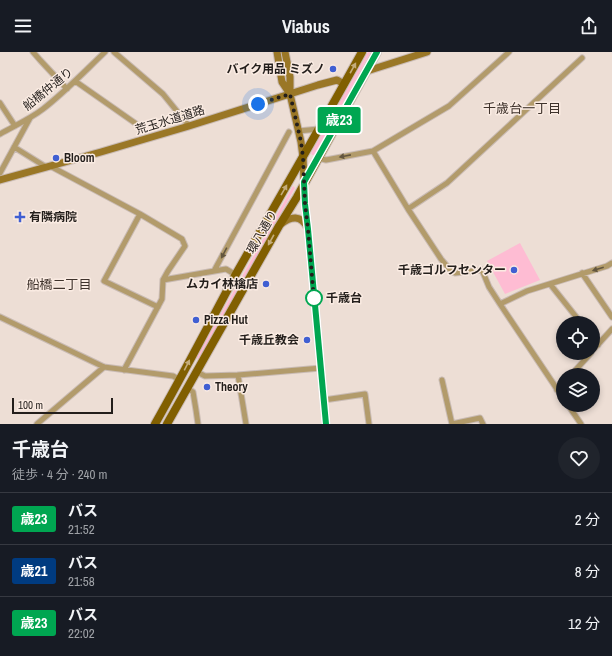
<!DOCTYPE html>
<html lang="ja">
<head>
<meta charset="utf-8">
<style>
  body { margin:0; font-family:"Archivo Narrow","Noto Sans JP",sans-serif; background:#20242c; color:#f1f3f6; height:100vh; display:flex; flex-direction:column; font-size:15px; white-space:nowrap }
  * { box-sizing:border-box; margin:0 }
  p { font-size:13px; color:#9ea1a6 }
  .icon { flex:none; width:22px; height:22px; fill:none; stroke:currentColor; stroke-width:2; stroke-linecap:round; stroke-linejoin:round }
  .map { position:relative; height:372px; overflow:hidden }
  .details { display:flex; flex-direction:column; background:#171b24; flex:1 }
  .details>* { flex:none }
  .badge { padding:0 8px; border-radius:3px; font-size:14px; line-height:26px }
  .tools { position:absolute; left:556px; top:264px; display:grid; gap:8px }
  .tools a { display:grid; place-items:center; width:44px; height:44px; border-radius:50%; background:#171b24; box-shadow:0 2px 6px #0003; font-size:20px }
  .scale { position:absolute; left:12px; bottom:10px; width:101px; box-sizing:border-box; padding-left:4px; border:2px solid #231e1b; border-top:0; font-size:11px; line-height:14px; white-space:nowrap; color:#231e1b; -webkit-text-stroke:3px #faebe2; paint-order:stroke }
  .you { position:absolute; width:20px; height:20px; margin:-10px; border:3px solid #fff; border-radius:50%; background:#1a73e8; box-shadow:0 0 0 6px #1a73e833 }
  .map>.badge { position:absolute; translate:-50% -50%; box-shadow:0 0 0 2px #fff }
  .round { display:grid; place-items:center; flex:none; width:42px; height:42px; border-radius:21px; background:#20242c }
  .head { display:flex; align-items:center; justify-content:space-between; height:68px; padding:0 12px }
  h1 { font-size:19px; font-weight:700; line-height:30px }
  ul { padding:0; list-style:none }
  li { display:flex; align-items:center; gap:12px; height:52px; padding:0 12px; border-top:1px solid #363941 }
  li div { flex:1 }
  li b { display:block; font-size:15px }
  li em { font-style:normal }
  li .badge { min-width:44px; font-weight:700; text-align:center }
  header { display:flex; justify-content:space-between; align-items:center; height:52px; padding:0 12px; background:#171b24; font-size:18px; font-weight:700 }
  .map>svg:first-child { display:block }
</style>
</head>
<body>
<header><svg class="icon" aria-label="menu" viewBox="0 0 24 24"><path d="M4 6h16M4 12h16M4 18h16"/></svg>Viabus<svg class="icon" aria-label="share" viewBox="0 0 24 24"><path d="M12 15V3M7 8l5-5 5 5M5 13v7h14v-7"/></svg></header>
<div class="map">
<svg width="612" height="372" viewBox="0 0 612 372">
  <rect width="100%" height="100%" fill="#edded5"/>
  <!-- green -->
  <path fill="#febcd3" d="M368,0H371L315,102L314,103H312L311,101Z
    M293,134L295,136L199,307L196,306Z
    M520,191L540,228L505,242L487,209Z"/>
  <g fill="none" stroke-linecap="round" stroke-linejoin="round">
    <!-- street casing -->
    <g stroke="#c9bbb4" stroke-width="7">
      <path id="street" d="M33,0L40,8L67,37
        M114,0L163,42L189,74
        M75,29L135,71
        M0,51L15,74
        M298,79L319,77
        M0,82C14,74 30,67 43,57C65,40 85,19 105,0
        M14,95L46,115
        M373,99L408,157L441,207L452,220L455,221L482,218L489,235L500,252L563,346
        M318,106L326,108L373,99L449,54L509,0
        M50,114L140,162L182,187L185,194L168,219L163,228L162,247L124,318
        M0,121L30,66
        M408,157L447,131L582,6
        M140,162L104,229L158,255
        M214,219L289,80
        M582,221L612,265
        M163,228L226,217L236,223
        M550,232L581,271
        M500,252L527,239L607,214L612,211
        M0,265L104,315L173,324L180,328
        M593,287L598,293
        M593,298L612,277
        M197,320L205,324L238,323L321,316
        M238,323L246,372
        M571,323L591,301
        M442,328L452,372
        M187,336L193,340L196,358L198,372
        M557,338L563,332
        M324,348L365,342L369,372
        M568,353L581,372
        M37,372L104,315
        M452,372L480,366L483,372"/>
    </g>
    <!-- secondary casing -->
    <g stroke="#c9bbb4" stroke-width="9">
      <path id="secondary" d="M277,0L282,30L290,42
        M285,0L290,25V42L301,90L303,105L305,152L308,177L326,372
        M367,19L427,0
        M0,128L101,100L189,74L318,33L337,28L344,32
        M281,172C291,164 301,163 307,175"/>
    </g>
    <!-- primary casing -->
    <g stroke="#c9bbb4" stroke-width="10">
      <path id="primary" d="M155,372C183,323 209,272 236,222C278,148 321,74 362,0
        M167,372L279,174L297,145L377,0"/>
    </g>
    <!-- street -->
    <use href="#street" stroke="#b29b6b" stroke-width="5"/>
    <!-- secondary -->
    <use href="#secondary" stroke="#9a7726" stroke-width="7"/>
    <!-- primary -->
    <use href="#primary" stroke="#815f00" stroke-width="8"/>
  </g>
  <!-- one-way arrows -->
  <defs><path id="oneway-solid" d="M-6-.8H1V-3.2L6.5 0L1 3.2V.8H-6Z"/></defs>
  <g fill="#c4ac7c">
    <use href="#oneway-solid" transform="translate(353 16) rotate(-61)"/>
    <use href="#oneway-solid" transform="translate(284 138) rotate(-60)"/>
    <use href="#oneway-solid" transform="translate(271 188) rotate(119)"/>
    <use href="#oneway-solid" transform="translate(187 313) rotate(-63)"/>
  </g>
  <g fill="#63563f">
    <use href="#oneway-solid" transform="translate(345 104) rotate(169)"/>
    <use href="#oneway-solid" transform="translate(224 201) rotate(118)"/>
    <use href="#oneway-solid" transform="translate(598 217) rotate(163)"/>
  </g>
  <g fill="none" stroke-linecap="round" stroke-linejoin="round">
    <!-- line casing -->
    <g stroke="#fff" stroke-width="9">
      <path id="line" d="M326,372L308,177L305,152L304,130L377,0"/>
    </g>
    <!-- line -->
    <use href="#line" stroke="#00a651" stroke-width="6"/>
    <!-- walk -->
    <path stroke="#231e1b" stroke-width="4" stroke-dasharray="0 7.2" d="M258,52L290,42L301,90L303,105L305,152L308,177L314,248V246"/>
  </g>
  <!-- markers -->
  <g fill="#405fd2" stroke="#faebe2" stroke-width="1.5">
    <circle cx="333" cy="17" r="4"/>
    <circle cx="56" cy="106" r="4"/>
    <path d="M18 159h4v4h4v4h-4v4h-4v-4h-4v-4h4z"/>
    <circle cx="514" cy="218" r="4"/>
    <circle cx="266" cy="232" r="4"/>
    <circle cx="196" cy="268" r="4"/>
    <circle cx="307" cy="288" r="4"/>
    <circle cx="207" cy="335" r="4"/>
  </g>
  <circle fill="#fff" stroke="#00a651" stroke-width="2" cx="314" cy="246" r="8"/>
  <g text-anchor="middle" stroke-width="3" stroke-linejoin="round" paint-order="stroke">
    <!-- poi labels -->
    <g font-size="12" font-weight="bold" fill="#231e1b" stroke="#faebe2" text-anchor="end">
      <text x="325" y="21">バイク用品 ミズノ</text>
      <text x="64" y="110" text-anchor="start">Bloom</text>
      <text x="29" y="169" text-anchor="start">有隣病院</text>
      <text x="506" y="222">千歳ゴルフセンター</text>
      <text x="258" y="236">ムカイ林檎店</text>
      <text x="204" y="272" text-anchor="start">Pizza Hut</text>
      <text x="299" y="292">千歳丘教会</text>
      <text x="215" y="339" text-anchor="start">Theory</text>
    </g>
    <!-- street labels -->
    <g font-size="12" fill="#231e1b" stroke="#faebe2">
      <text transform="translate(48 37) rotate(-39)" y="4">船橋仲通り</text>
      <text transform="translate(170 68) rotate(-17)" y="4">荒玉水道道路</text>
      <text transform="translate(262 180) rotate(-60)" y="4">環八通り</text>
    </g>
    <!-- stop labels -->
    <g font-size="12" font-weight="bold" fill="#231e1b" stroke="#faebe2" text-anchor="start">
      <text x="326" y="250">千歳台</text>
    </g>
    <!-- neighbourhood labels -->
    <g font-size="13" fill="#3f332c" stroke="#faebe2">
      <text x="522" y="61">千歳台一丁目</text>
      <text x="59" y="237">船橋二丁目</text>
    </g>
  </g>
</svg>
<div class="tools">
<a><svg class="icon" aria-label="locate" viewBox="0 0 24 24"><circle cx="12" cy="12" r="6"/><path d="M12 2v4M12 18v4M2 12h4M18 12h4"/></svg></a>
<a><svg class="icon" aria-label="layers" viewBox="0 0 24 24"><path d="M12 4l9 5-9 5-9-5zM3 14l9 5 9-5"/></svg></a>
</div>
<div class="scale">100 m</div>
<div class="you" style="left:258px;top:52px"></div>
<b class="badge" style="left:339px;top:68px;background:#00a651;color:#fff">歳23</b>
</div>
<section class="details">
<div class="head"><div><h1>千歳台</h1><p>徒歩 · 4 分 · 240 m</p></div><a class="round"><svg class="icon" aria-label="heart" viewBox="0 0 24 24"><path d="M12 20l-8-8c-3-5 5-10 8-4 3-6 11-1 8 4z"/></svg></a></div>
<ul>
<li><span class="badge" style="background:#00a651;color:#fff">歳23</span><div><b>バス</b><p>21:52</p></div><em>2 分</em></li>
<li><span class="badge" style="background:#003b80;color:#fff">歳21</span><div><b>バス</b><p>21:58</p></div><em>8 分</em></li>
<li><span class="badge" style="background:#00a651;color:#fff">歳23</span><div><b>バス</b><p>22:02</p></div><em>12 分</em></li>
</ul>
</section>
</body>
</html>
